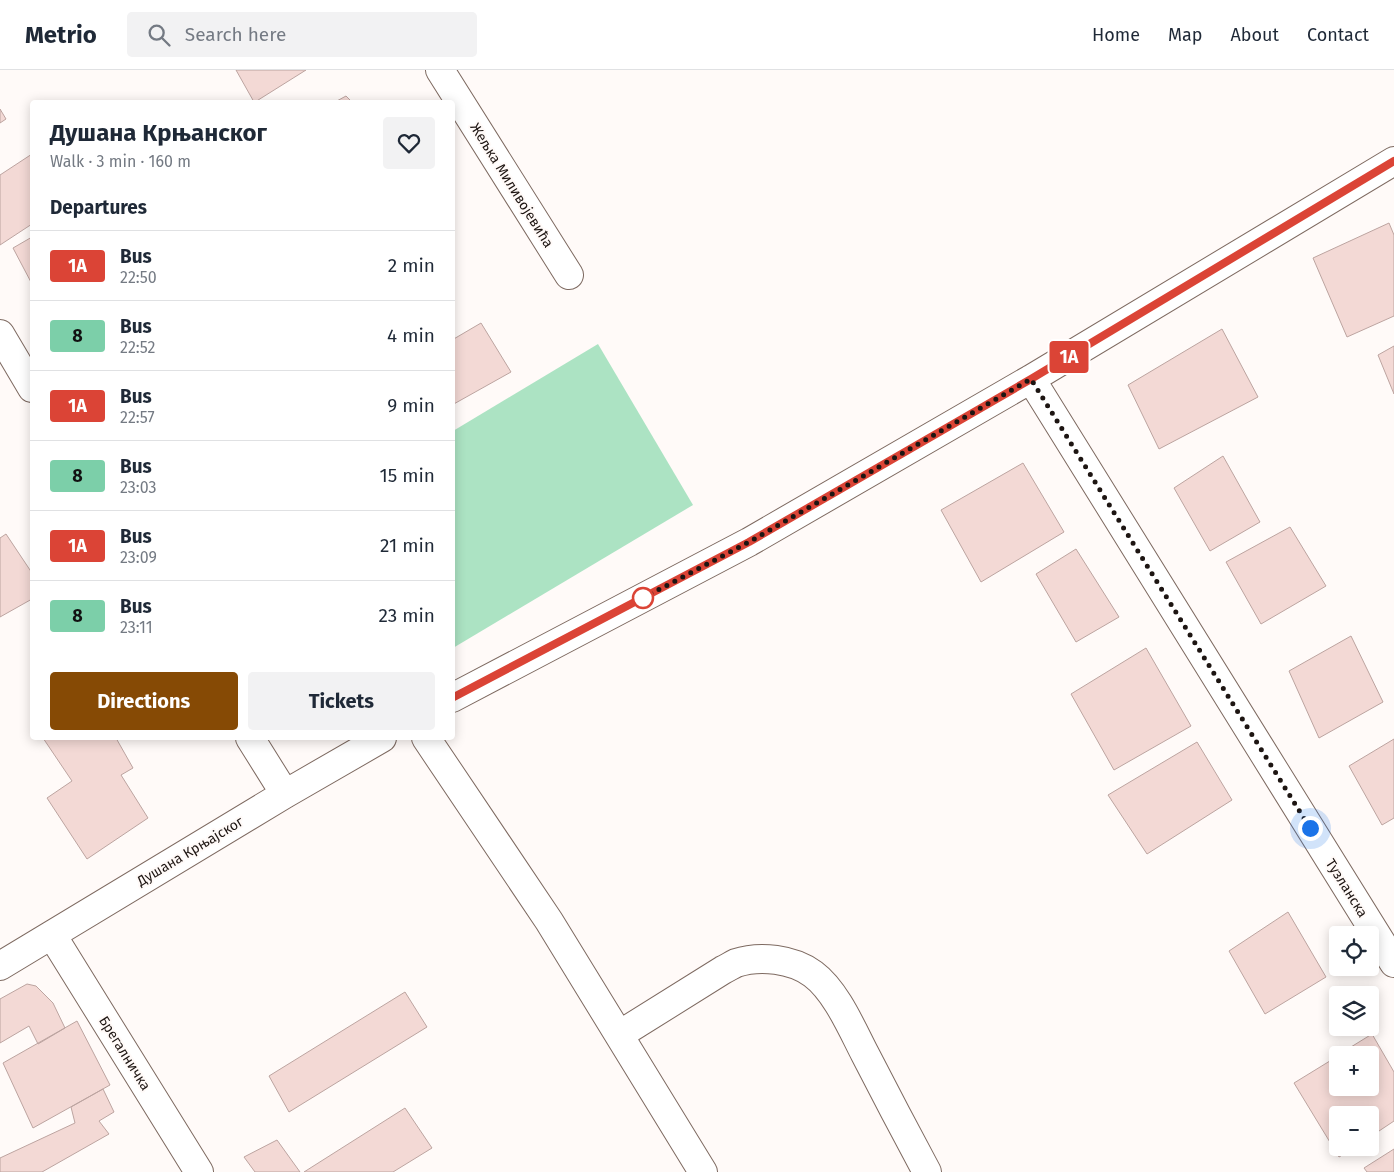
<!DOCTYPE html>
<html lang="en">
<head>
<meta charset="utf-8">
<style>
  body { margin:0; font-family:"Fira Sans",sans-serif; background:#f2f2f3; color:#1f2937; height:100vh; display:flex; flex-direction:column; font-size:19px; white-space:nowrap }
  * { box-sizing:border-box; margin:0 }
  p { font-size:16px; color:#747a83 }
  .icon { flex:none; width:28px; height:28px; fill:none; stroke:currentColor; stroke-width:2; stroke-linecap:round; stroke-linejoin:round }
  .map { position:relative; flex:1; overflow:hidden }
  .sheet { position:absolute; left:30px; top:30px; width:425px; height:640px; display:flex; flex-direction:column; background:#fff; border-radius:5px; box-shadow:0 2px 12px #0003 }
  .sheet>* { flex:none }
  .badge { padding:0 10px; border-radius:4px; font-size:18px; line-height:32px }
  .fabs { position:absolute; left:1329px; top:856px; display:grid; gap:10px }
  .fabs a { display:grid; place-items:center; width:50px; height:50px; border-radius:5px; background:#fff; box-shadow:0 2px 12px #0003; font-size:25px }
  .you { position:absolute; width:25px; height:25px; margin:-12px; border:4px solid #fff; border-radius:50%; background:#1a73e8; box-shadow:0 0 0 8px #1a73e833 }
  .map>.badge { position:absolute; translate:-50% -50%; box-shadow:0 0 0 2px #fff }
  h2 { padding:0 20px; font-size:19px; line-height:45px }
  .round { display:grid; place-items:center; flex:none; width:52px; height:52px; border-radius:5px; background:#f2f2f3 }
  .headline { display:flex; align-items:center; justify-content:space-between; height:85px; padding:0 20px }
  h1 { font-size:24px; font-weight:700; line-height:38px }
  .action { display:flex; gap:10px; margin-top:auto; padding:10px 20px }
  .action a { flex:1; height:58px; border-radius:5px; background:#864a05; color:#fff; font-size:20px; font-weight:700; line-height:58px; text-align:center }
  .action a+a { background:#f2f2f3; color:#1f2937 }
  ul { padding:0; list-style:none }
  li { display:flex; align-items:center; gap:15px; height:70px; padding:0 20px; border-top:1px solid #e0e1e3 }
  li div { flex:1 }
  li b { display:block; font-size:19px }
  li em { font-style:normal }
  li .badge { min-width:55px; font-weight:700; text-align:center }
  header { display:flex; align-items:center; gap:30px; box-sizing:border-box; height:70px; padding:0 25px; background:#fff; border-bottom:1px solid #e0e1e3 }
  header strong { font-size:24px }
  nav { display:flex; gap:28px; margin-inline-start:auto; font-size:18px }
  .search { width:350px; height:45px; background:#f2f2f3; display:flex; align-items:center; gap:12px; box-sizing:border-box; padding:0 18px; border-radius:5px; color:#747a83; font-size:19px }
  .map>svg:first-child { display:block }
</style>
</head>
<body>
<header>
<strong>Metrio</strong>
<div class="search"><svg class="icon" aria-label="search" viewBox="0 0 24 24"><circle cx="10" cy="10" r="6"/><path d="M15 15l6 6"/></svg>Search here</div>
<nav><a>Home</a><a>Map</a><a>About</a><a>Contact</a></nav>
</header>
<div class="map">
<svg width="1394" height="1102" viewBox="0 0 1394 1102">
  <rect width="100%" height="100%" fill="#fffaf8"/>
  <!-- green -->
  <path fill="#ace3c3" d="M598,274L693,435L453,578V361Z"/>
  <!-- building -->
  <path fill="#f3d9d5" stroke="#bca4a0" d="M236,0H306L255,32H254Z
    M346,26L352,32H335Z
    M0,39L6,49L0,53Z
    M32,84V154L0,175V105Z
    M1389,153L1394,165V246L1347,267L1313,188Z
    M32,167V214L13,178Z
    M481,253L511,302L452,335V270Z
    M1222,259L1258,327L1159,379L1128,315Z
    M1394,276V324L1378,285Z
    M1223,386L1260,452L1210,481L1174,418Z
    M1023,393L1064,462L981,512L941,440Z
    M1290,457L1326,516L1261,554L1226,492Z
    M6,464L32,503V529L0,547V468Z
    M1076,479L1119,547L1076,572L1036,504Z
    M1351,566L1383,632L1319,668L1289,601Z
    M1146,578L1191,656L1114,700L1071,624Z
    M43,668H116L133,698L121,705L148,748L87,789L47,728L72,711Z
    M1394,669V748L1382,755L1349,696Z
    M1197,672L1232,730L1147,784L1108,725Z
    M1288,842L1326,907L1265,944L1229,881Z
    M27,914L36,916L53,933L65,958L38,974L29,956L0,973V929Z
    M405,922L427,957L289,1042L269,1006Z
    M77,951L110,1015L33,1058L3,993Z
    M1372,964L1394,1002V1051L1370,1067V1045H1338V1078H1354L1339,1087L1294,1013L1338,986V1018H1370V985H1338Z
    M103,1019L114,1042L99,1051L109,1064L42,1102H0V1088L75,1053L71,1037Z
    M405,1038L432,1078L393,1102H304Z
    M277,1070L300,1102H255L244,1087Z
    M1394,1079V1102H1367L1364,1098Z"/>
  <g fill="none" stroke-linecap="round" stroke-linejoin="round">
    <!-- minor casing -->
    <g stroke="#7e6a61" stroke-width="30">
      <path id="minor" d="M440,0L569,205
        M0,264L32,318
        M1031,309L1394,893
        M452,628L749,472L1031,309L1394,91
        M250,668L285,724
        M426,668L549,851L703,1102
        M52,865L199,1102
        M0,896L285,724L382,668
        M619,965L723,900C727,898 732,895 736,893C760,885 793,889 813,904C836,921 852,959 865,984C885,1023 906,1063 927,1102"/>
    </g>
    <!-- minor -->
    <use href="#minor" stroke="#fff" stroke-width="28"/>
  </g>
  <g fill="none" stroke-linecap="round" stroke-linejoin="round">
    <!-- line casing -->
    <g stroke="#fff" stroke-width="11">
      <path id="line" d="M452,628L749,472L1031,309L1394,91"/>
    </g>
    <!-- line -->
    <use href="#line" stroke="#db4436" stroke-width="8"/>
    <!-- walk -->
    <path stroke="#1d1512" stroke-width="5" stroke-dasharray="0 9" d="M643,528L749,472L1031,309L1310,758"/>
  </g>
  <!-- markers -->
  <circle fill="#fff" stroke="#db4436" stroke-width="2.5" cx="643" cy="528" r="10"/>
  <g text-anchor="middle" stroke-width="4" stroke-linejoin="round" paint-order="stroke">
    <!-- street labels -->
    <g font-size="14" fill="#1d1512" stroke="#fffaf8">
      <text transform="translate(512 115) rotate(58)" y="5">Жељка Миливојевића</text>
      <text transform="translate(190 781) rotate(-31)" y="5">Душана Крњајског</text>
      <text transform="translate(1347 818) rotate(58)" y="5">Тузланска</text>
      <text transform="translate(125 983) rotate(58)" y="5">Брегалничка</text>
    </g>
  </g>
</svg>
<div class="fabs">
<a><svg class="icon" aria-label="locate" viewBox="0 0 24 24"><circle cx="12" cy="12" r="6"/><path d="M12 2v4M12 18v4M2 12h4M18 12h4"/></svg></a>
<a><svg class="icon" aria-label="layers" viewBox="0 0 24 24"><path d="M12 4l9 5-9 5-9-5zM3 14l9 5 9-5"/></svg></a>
<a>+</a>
<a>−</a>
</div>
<div class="you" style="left:1310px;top:758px"></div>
<b class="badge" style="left:1069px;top:287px;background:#db4436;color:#fff">1A</b>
<section class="sheet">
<div class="headline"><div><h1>Душана Крњанског</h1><p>Walk · 3 min · 160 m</p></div><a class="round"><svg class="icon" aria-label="heart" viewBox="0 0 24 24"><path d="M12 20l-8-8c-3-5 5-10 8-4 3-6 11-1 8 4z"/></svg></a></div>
<h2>Departures</h2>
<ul>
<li><span class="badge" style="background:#db4436;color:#fff">1A</span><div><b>Bus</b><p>22:50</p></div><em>2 min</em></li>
<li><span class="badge" style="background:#7ccfa9;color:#111">8</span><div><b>Bus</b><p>22:52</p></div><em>4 min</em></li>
<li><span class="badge" style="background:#db4436;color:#fff">1A</span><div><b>Bus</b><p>22:57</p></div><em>9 min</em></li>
<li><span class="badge" style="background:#7ccfa9;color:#111">8</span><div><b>Bus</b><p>23:03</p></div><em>15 min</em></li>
<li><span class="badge" style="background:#db4436;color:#fff">1A</span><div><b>Bus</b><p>23:09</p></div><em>21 min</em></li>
<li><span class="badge" style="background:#7ccfa9;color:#111">8</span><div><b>Bus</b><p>23:11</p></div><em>23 min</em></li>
</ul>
<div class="action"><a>Directions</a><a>Tickets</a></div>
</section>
</div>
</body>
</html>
